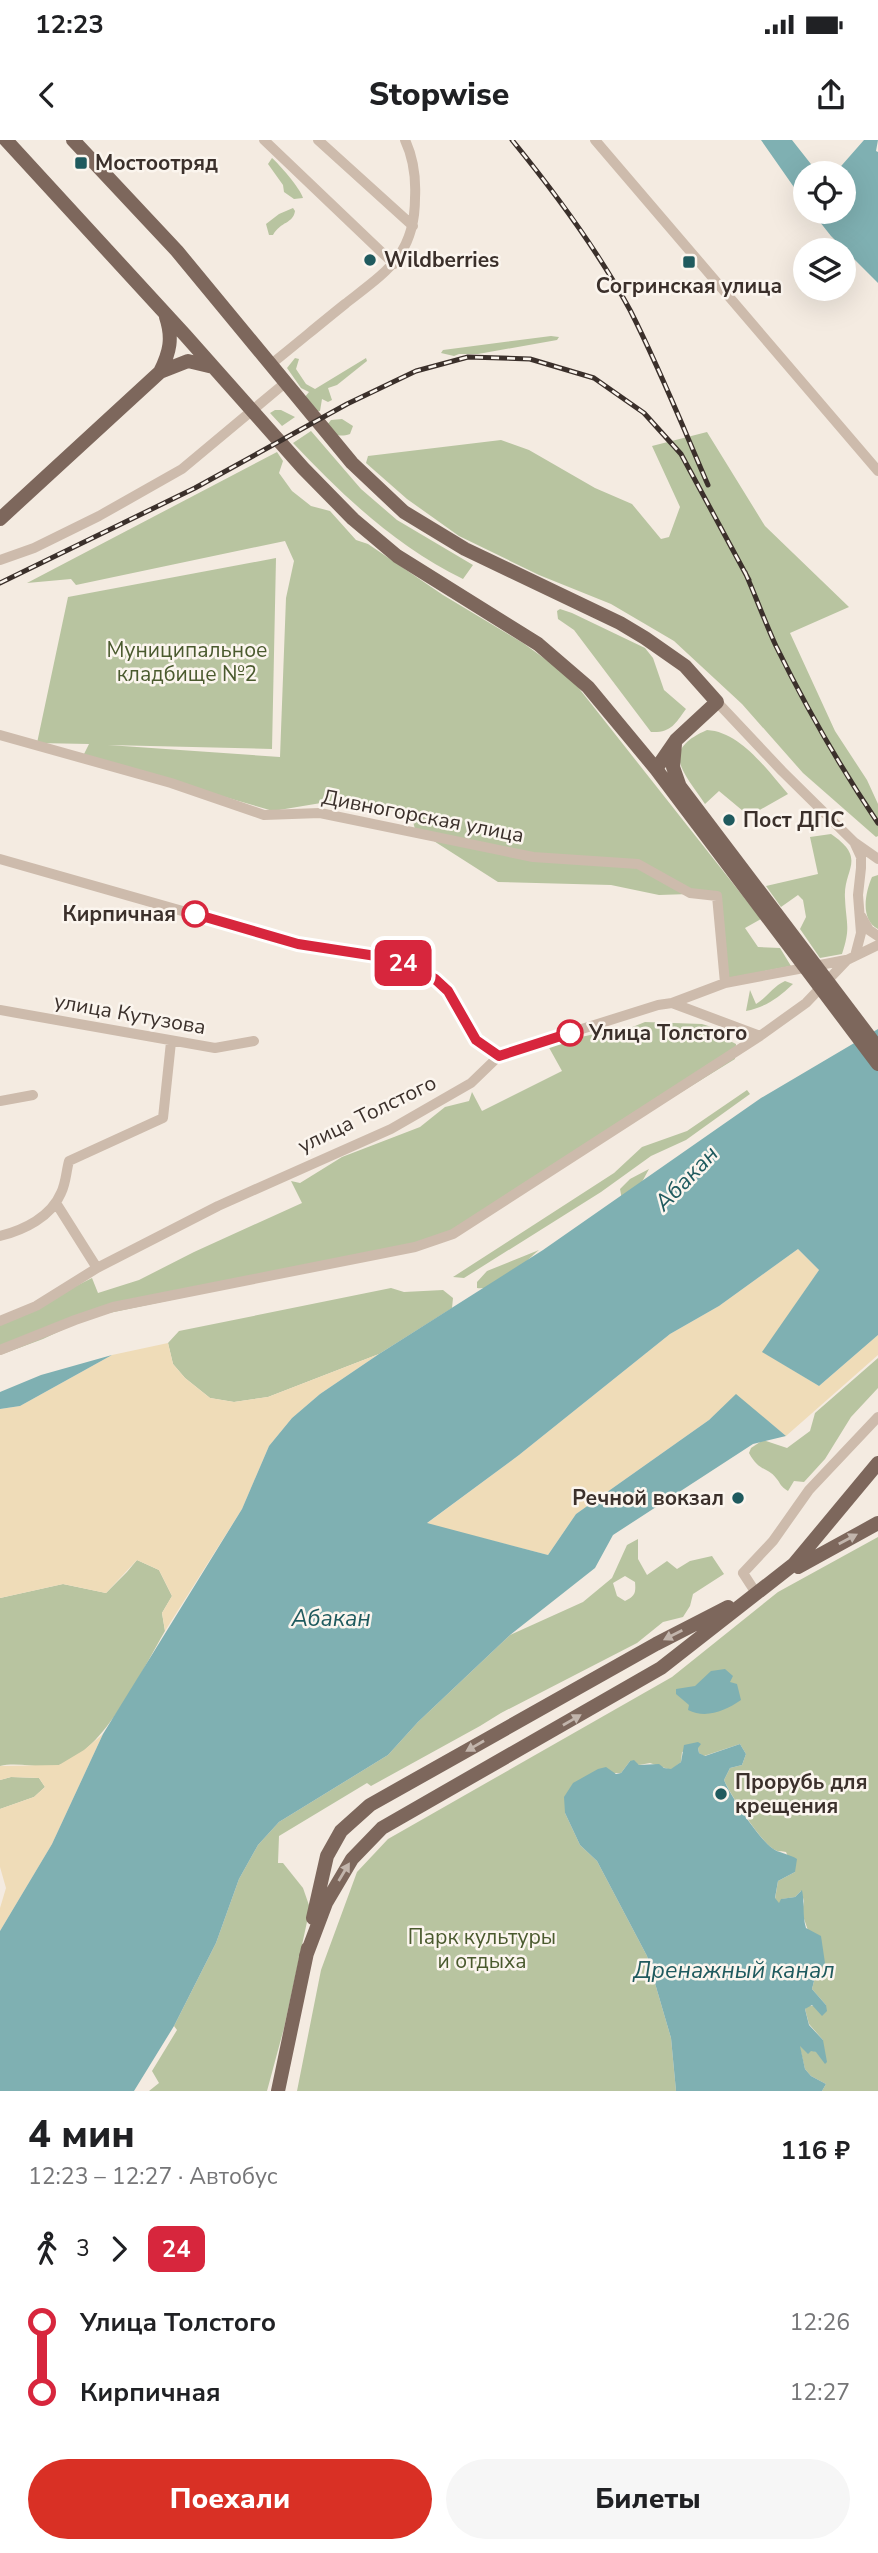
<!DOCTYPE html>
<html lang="ru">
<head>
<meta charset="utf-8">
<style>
  body { margin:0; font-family:"Nunito Sans",sans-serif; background:#f6f6f6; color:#202124; height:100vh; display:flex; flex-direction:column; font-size:26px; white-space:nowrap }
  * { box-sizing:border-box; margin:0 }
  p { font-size:23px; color:#757577 }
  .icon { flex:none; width:38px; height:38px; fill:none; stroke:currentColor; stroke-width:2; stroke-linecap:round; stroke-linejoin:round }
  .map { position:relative; height:1951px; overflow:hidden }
  .side { display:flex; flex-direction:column; background:#fff; flex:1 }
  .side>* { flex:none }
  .badge { padding:0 14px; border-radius:10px; font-size:24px; line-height:46px }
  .tools { position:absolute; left:793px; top:21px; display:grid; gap:14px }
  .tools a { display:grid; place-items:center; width:63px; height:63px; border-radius:50%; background:#fff; box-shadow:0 7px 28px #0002; font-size:35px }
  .map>.badge { position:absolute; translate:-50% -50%; box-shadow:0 0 0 4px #fff }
  .legs { display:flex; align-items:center; gap:10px; height:77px; padding:0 28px; font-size:23px }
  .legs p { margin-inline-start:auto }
  .summary { display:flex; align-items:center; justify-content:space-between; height:119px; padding:0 28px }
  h1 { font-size:38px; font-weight:800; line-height:52px }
  .cta { display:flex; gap:14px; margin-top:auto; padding:14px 28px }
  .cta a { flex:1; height:80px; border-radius:42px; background:#d93025; color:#fff; font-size:28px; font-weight:800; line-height:80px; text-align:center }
  .cta a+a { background:#f6f6f6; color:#202124 }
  ul { padding:0 28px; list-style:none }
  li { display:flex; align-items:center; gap:24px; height:70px; font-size:26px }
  li i { display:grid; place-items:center; width:10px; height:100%; margin:0 9px; background:currentColor }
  li i::after { content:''; width:18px; height:18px; margin:-9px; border:5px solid; border-radius:50%; background:#fff }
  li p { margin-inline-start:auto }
  li:first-child i { background:linear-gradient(#0000 50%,currentColor 0) }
  li:last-child i { background:linear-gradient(currentColor 50%,#0000 0) }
  .status { display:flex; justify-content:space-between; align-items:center; height:49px; padding:0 35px; background:#fff; direction:ltr }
  .status svg { height:19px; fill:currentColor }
  header { display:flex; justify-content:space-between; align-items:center; height:91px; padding:0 28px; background:#fff; font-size:32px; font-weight:800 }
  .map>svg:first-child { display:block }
</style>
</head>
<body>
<div class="status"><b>12:23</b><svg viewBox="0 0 49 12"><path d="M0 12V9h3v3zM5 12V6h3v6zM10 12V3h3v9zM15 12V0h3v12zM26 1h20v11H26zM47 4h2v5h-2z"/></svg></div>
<header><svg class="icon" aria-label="back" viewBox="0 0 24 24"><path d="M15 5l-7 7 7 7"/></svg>Stopwise<svg class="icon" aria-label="share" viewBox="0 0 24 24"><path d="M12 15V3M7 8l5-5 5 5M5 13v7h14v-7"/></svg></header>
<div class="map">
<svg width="878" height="1951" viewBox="0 0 878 1951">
  <rect width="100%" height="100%" fill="#f4ebe1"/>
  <!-- green -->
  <path fill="#b8c4a0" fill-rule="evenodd" d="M272,18C279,24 300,48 303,58L294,59L284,52L283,45L268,24Z
    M293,68L295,71C293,84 281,81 273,95H269L266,84L279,74Z
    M551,196L559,197L557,200L478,214H459L454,216L441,213L443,210Z
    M295,218L299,219L296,229L306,244L315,249L366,218L367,221L337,245L328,248L332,260L328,262L322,259L320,271H317L304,258L309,252L301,248L287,228Z
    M275,270H281L295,277L282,286L270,273Z
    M342,279L353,286L350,294C338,298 334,294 326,286L331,280Z
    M311,291L361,349L397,380L473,425L463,439C397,407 343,356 293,303Z
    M707,292L765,386L849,467L790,493L835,591L867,640L878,664V696L876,697L803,633L742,564L674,501L611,464L539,435L459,396L407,359L366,323L368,316L501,300L529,310L595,348L632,364L661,399L669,397L680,367L652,306Z
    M277,312L283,321L279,333L292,351L311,366L330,371L356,400L368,404L443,455L523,503L570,537L761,779L745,788L758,807L780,808L791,826L729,838L719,753L659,755L611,745L498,742L415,689L412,678L381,667L348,668L321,663L273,671L83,616L89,604L37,603L68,457L276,418L272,609L108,605L280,617L286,458L294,421L285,401L76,445L71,439L27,443Z
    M560,469L572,473L645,508L653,518L664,550L686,569C675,584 671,593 651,592L574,490L558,479L557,471Z
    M707,590C741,592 767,630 788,654L749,676L719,651L705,664C684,632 659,611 707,590Z
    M831,694C868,719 843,729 845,758C846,784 851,787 842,814L820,818L800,789L806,777L803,760L798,755L781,767L766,746L818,734L810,697Z
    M878,735V789C860,780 865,753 872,737Z
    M785,841L793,844C778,858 766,867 746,871L750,850L756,864C768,857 772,847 785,841Z
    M645,882L702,884L721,890L724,898L736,904L735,919L434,1105L90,1177L43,1199L0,1215V1184L92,1138L98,1153L139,1140L194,1112L302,1063L291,1041L300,1043L342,1017L420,987L445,967L469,961L472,952L482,971L562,931L547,904L600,893L615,894Z
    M747,950L750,954L686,1000L651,1016L601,1052L464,1138L453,1137L614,1033L642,1007L687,991Z
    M649,1029L637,1051L622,1060L620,1049L630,1039Z
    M539,1110C523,1123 500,1151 477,1148V1142L487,1131Z
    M391,1148L404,1152L443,1150L453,1158L452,1168L379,1214L268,1257L234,1262L210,1258L185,1238L173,1224L168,1203L179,1191Z
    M878,1218V1248L851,1277L825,1319L804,1342L794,1341L788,1351C780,1346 781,1344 776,1338C768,1327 759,1332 749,1313L751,1308L763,1300L787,1308L810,1291L815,1273Z
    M878,1397V1951H822L826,1944L811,1936L805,1929L799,1904L816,1912L823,1900L809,1884L805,1869L808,1866L826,1865L812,1849L815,1837L822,1831L802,1773L804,1761L801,1751L795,1757L782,1759L779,1764L775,1759L778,1741L795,1732L786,1712C782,1711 778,1712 775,1710C762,1704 730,1654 724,1640L730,1628L742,1625L746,1614L740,1604L704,1616L699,1613L698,1608L682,1612L681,1622L671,1630L650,1623L639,1625L630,1621L621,1633H611L565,1673L580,1705L597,1721L647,1816L671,1898L676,1951H297L321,1830L357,1732L388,1699L672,1537L778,1452Z
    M638,1399V1419L647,1435L667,1421L677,1429L690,1421L712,1416L724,1434L693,1454L690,1466L683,1477L663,1482L637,1503L501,1573L480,1586L371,1646L367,1643L279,1696L278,1723H283L303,1748L310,1768L284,1888L267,1951H149L159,1943L152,1931L177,1890L174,1886L216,1803L239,1739L258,1705L279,1682L388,1615L418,1582L510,1495L583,1462L612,1438L627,1405ZM625,1436L635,1442C636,1453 635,1456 625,1461L617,1456L613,1443Z
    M137,1420L159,1430L172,1456L162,1473L165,1491C142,1530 104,1612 59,1625C42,1630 19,1621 0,1626V1458L63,1444L106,1453L127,1432Z
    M11,1637L39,1638L45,1647L34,1657L0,1669V1640Z"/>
  <!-- sand -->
  <path fill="#efdcb8" d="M798,1109L819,1130L763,1212L819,1246L878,1195V1215L786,1296L736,1255L709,1280L576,1374L548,1415L426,1384L519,1315L670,1194L719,1166Z
    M168,1203L173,1224L185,1238L210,1258L234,1262L268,1257L379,1214L320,1254L292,1278L269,1306L242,1369L165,1491L162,1473L172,1456L159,1430L137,1420L106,1453L63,1444L0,1458V1269L20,1266L112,1215Z
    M103,1594L52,1704L0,1791V1768L6,1748L0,1727V1669L34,1657L45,1647L39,1638L11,1637L0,1640V1626L59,1625L84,1610Z"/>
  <!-- water -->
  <path fill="#7fb0b2" d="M761,0H792L818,33H805V63Z
    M864,0H878L876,11L878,12V143L831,96L812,72H844V33H835Z
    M878,889V1195L819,1246L762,1212L819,1130L798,1109L719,1166L670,1194L519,1315L427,1383L548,1415L576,1374L709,1280L736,1254L786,1296L753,1304L613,1395L595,1428L510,1495L418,1582L388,1615L279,1682L258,1705L239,1739L216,1803L174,1886L134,1951H0V1791L52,1704L103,1594L242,1369L269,1306L292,1278L320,1254L379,1214L543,1110L761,958Z
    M112,1215L20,1266L0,1269V1252L41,1235Z
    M725,1529L733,1536L730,1542L737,1544L741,1560C725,1571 706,1579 688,1570L689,1565L676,1554V1549L695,1546L711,1531Z
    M698,1602L701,1604L698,1608L699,1613L705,1616L740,1604L746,1614L742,1625L730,1628L724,1640C730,1655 759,1699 772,1708C778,1713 790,1714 797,1719L795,1732L778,1741L775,1758L779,1763L781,1759L795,1757L802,1750C805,1764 802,1774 806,1788L821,1796L825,1823L815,1837L812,1849L826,1865L827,1871L822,1876L812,1865L805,1869L809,1885L823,1900L827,1922L825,1924L816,1912L811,1911L808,1914L800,1906L805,1929L811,1936L826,1944L822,1951H676L671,1898L647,1816L597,1721L580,1705L565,1673L564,1657L573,1643L598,1629L606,1627L616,1634L621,1633L630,1621L634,1620L639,1625L659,1624L664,1628L671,1629L681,1622L684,1605Z"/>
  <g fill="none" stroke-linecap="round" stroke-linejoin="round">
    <!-- minor -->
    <path stroke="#cdbbac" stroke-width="10" d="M264,0L394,124
      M318,0L413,86
      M595,0L878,331
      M270,225C295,205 320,184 345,164C386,132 415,115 415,58C416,39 413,17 405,0
      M0,420L34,408L99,376L182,329L285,243
      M717,562L782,631L854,702L878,719
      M0,595L171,643L264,675L320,673L533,717L638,724L690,753L717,756L725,843
      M0,719L298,804L389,818L411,826L435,839L448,851L476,900L485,908L499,916
      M861,776L869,790L878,796
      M855,816L861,793L858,755L861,728V717L855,704
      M672,863L725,843L846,820
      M0,870L215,908L254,901
      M0,961L33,955
      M56,1063L97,1128
      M0,1096C24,1090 51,1077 61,1053C66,1043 66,1032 69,1021L163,978L171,902
      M0,1181L36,1166L97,1128L218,1066L391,989L471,943L499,916L512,911L658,865L672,863L760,896
      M0,1210L75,1180L113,1167L415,1107L453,1094L760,896L806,863L847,820L878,805
      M756,1453L743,1433L773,1401L809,1350L878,1277"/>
    <!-- major -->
    <path stroke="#7d675c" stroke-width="14" d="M6,0L185,195L303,328L353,379L397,416L538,504L588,547L656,629L878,924
      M73,0L177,111L352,323L404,372L465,409L620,483L645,498L685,526L717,562L676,600L656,629
      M160,232C170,212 173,198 166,177
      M0,379L160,232L188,221L213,227
      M675,604L673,627L680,647
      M678,644L878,908
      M798,1427L878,1383
      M313,1778L327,1716L341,1691L370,1665L656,1504L728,1467
      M306,1816L326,1763L352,1719L382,1688L661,1528L794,1424L878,1323
      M278,1951L308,1808"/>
    <!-- rail casing -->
    <g stroke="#3b302b" stroke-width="5">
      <path id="rail" d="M512,0C556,54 597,109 630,170C659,227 683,287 708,345
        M745,432C756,457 765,482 776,506C806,567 840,627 878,683
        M0,443L195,348L347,264L416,231L468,217L530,219L594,238L644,273L681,314L749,440"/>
    </g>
    <!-- rail -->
    <use href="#rail" stroke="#fbf5ee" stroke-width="2.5" stroke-dasharray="8" stroke-linecap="butt"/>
  </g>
  <!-- one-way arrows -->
  <defs><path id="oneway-solid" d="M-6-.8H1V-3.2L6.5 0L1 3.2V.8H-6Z" transform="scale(1.75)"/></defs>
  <g fill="#c2b5ac">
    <use href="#oneway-solid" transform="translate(848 1399) rotate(-28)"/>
    <use href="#oneway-solid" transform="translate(673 1495) rotate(153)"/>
    <use href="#oneway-solid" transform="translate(572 1580) rotate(-30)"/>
    <use href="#oneway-solid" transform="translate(475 1606) rotate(150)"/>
    <use href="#oneway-solid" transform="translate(344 1732) rotate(-59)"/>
  </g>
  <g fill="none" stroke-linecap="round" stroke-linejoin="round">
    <!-- line-1 casing -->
    <g stroke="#fff" stroke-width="16">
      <path id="line-1" d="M195,774L298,804L389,818L411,826L435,839L448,851L476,900L499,916L570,893"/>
    </g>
    <!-- line-1 -->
    <use href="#line-1" stroke="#d7263d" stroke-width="10"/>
  </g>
  <!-- markers -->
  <g fill="#1f5a5e" stroke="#fbf5ee" stroke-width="2.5">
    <rect x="74" y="16" width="14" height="14" rx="3.5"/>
    <circle cx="370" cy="120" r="7"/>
    <rect x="682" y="115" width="14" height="14" rx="3.5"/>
    <circle cx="729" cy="680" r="7"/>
    <circle cx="738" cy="1358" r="7"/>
    <circle cx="721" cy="1654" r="7"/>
  </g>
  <g fill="#fff" stroke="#d7263d" stroke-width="3.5">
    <circle cx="195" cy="774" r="12"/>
    <circle cx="570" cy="893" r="12"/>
  </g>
  <g text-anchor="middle" stroke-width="5" stroke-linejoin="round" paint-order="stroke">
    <!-- poi labels -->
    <g font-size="21" font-weight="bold" fill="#3b302b" stroke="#fbf5ee" text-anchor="start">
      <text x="95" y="30">Мостоотряд</text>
      <text x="384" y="127">Wildberries</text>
      <text x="689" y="153" text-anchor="middle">Согринская улица</text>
      <text x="743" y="687">Пост ДПС</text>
      <text x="724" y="1365" text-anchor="end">Речной вокзал</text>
      <text x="735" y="1649">Прорубь для<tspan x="735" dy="24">крещения</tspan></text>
    </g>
    <!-- park labels -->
    <g font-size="21" fill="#4a5a2e" stroke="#fbf5ee">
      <text x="187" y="517">Муниципальное<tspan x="187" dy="24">кладбище №2</tspan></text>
      <text x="482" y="1804">Парк культуры<tspan x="482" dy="24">и отдыха</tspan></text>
    </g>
    <!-- street labels -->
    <g font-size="21" fill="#3b302b" stroke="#fbf5ee">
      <text transform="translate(423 676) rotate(11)" y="7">Дивногорская улица</text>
      <text transform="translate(130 874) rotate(10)" y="7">улица Кутузова</text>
      <text transform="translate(367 974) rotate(-26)" y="7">улица Толстого</text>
    </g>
    <!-- stop labels -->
    <g font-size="21" font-weight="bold" fill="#3b302b" stroke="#fbf5ee" text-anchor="end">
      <text x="176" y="781">Кирпичная</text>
      <text x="589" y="900" text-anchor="start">Улица Толстого</text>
    </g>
    <!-- water labels -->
    <g font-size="23" font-style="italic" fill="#1f5a5e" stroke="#fbf5ee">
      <text transform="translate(686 1038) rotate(-46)" y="8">Абакан</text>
      <text x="331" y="1486">Абакан</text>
      <text x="734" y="1838">Дренажный канал</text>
    </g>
  </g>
</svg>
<div class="tools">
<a><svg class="icon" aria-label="locate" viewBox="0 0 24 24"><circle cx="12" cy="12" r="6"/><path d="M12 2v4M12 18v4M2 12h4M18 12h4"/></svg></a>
<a><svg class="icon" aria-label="layers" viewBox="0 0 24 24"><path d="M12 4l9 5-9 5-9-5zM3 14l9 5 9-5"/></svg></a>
</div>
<b class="badge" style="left:403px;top:823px;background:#d7263d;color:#fff">24</b>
</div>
<section class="side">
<div class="summary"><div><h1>4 мин</h1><p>12:23 – 12:27 · Автобус</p></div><b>116 ₽</b></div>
<div class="legs"><svg class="icon" aria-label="walk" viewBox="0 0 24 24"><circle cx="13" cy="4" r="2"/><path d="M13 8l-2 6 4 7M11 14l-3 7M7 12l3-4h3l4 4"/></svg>3<svg class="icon" aria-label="forward" viewBox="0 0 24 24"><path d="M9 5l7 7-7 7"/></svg><b class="badge" style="background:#d7263d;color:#fff">24</b></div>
<ul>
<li><i style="color:#d7263d"></i><b>Улица Толстого</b><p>12:26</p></li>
<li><i style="color:#d7263d"></i><b>Кирпичная</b><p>12:27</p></li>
</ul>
<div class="cta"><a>Поехали</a><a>Билеты</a></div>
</section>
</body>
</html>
